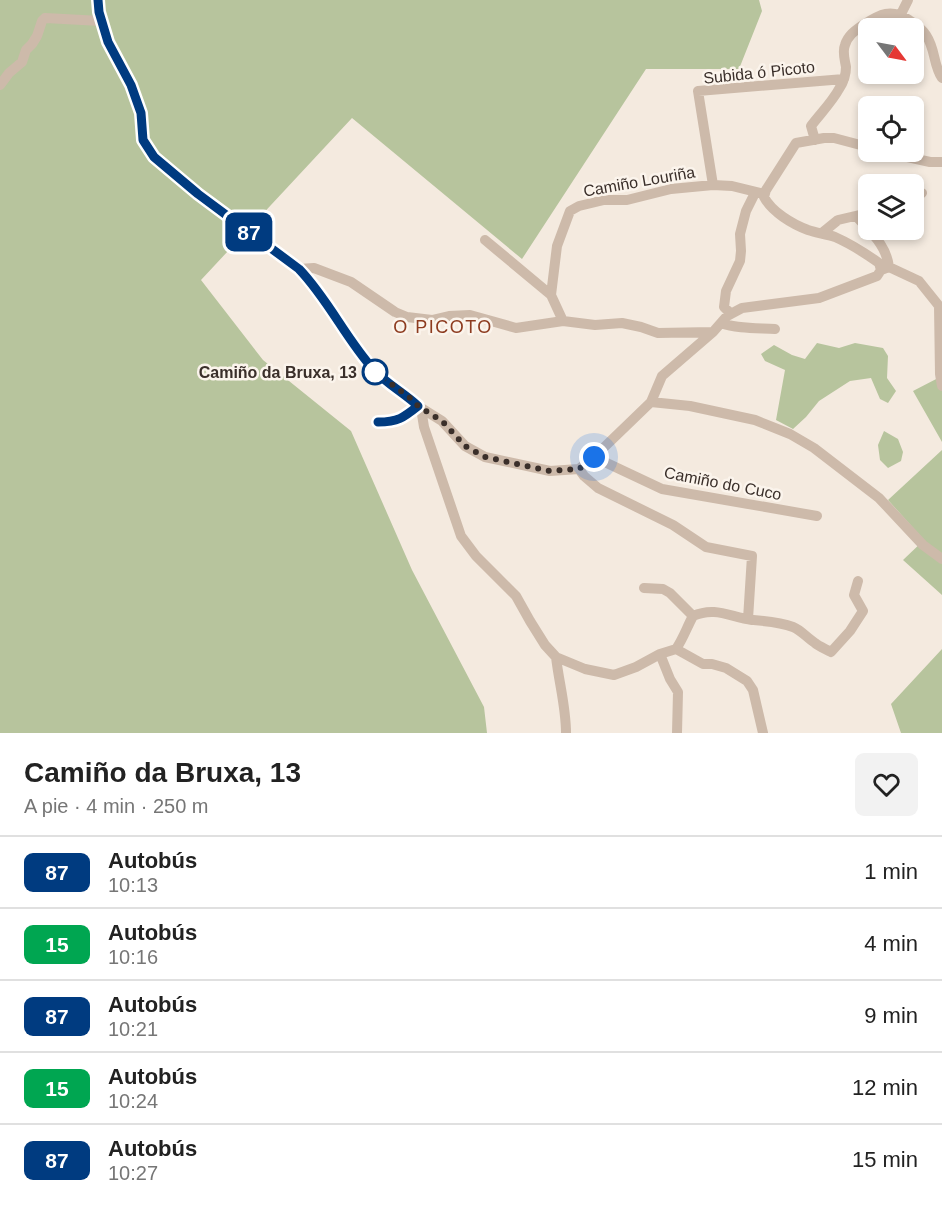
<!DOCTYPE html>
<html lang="es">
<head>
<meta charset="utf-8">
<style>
  body { margin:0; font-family:Helvetica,sans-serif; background:#f2f2f2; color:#222; height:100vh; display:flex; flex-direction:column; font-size:22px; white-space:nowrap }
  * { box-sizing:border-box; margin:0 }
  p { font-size:20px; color:#767676 }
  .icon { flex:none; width:33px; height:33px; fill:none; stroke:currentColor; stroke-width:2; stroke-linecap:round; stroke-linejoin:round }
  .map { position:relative; height:733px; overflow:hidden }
  .panel { display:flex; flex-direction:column; background:#fff; flex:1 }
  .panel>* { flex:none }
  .badge { padding:0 12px; border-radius:9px; font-size:21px; line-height:39px }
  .needle { width:39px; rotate:122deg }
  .buttons { position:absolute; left:858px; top:18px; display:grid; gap:12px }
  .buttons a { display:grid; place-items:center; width:66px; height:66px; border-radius:9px; background:#fff; box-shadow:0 3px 9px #0003; font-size:30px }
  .you { position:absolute; width:30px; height:30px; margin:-15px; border:4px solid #fff; border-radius:50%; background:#1a73e8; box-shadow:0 0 0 9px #1a73e833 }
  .map>.badge { position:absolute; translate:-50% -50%; box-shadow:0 0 0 3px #fff }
  .round { display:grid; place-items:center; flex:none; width:63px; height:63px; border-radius:9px; background:#f2f2f2 }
  .summary { display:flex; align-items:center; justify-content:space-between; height:102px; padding:0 24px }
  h1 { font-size:28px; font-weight:700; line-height:45px }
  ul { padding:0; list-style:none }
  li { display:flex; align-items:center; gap:18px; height:72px; padding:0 24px; border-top:2px solid #e0e0e0 }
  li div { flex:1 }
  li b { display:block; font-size:22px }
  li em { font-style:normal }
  li .badge { min-width:66px; font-weight:700; text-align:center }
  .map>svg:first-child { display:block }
</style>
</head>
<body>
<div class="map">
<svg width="942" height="733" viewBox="0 0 942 733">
  <rect width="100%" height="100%" fill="#f4eadf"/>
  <!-- green -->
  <path fill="#b7c49d" d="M0,0H759L762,11L739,69H646L522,259L352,118L201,280L263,360L351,431L412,570L484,707L487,733H0Z
    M817,343L839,348L855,343L883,348L888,356L887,378L896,391L888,403L880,399L871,378L850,381L819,401L806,417L793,429L776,420L785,370L765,361L761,354L774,345L792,355L805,359Z
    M942,376V442L913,391Z
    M884,431L898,439L903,452L901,461L888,468L880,460L878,445Z
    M942,450V595L903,560L924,540L888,500Z
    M942,649V733H901L891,704Z"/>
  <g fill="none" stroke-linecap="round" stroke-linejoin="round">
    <!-- minor -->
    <path stroke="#cdbaaa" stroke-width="10" d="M98,0L99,12L107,42L131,85L141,113L143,140L154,157L198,194L286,261L299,269L314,284L345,333L375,372L409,397L418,406L442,421L465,446L485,457L550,471L579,469L594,457L651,402L662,376L713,332L727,316L742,308L819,298L877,276L881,270L879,263C865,253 851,244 835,237C826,234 817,233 808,230C792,224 772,212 764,197L766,190L796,143L824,138H834L868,147
      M901,14L908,0
      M0,85L9,73L22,62L26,50L32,44L37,36L42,21L45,18L101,21
      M815,140L811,126C820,114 832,102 839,89C843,83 846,75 846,67C845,60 842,52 845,45C848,35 856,30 863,25C880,14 891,8 909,20C916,24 922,29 926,35C936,50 933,65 942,78
      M885,152L930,162H942
      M713,185L698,91L844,79
      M914,198L922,193
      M856,216C871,233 886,244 889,267
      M822,233L838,220L868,213
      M485,240L551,295L563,321
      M299,269L314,268L351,282L395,312L407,317L432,320L449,316L470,315L516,328L563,321L595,325L622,323L641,327L658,333L713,332
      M881,270L889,267L919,281L939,306
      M551,295L557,246L570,211L579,206L604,200H627L671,189L713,185L732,186L764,194
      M939,306L940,374L942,386
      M731,314L724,307L726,291L740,261L741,251L740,234L746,211L755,193
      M721,323C737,329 757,328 775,329
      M651,402L690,406L755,420L790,434L814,448L879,498L923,545L942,559
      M421,408L424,427L461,536L476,556L516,596L530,621L545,645L556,657L585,669L614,675L636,667L660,654
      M378,422C398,421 403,418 418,406
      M594,457L662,489L817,516
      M579,469L584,476L598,488L673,525L706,547L752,556L748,619
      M644,588L663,589L670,593L693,616C687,627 683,639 676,649
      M693,616C715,606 730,617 752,620C765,621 780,622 793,627C801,630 807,638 815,643C820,647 826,649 831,652L850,631L863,611L854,595L858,581
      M556,657C559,683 566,707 566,733
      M677,733L678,692L670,679L660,654L676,649L703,664H712L726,668L747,681L753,690L763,733"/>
  </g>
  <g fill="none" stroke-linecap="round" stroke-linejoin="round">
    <!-- line casing -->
    <g stroke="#fff" stroke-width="14">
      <path id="line" d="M98,0L99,12L108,42L131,85L141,113L143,140L154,157L198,194L299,269C328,299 346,339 374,370C387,384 404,393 418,406C403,418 398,422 378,422"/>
    </g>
    <!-- line -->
    <use href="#line" stroke="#003b80" stroke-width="9"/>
    <!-- walk -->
    <path stroke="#3a2f2a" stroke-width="6" stroke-dasharray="0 10.8" d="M375,372L409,397L418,406L442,421L465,446L485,457L550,471L579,469L594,457"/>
  </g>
  <!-- markers -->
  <circle fill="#fff" stroke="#003b80" stroke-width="3" cx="375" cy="372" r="12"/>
  <g text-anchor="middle" stroke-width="5" stroke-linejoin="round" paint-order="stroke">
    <!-- street labels -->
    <g font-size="16" fill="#3a2f2a" stroke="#fbf4ec">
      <text transform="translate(759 72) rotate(-6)" y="6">Subida ó Picoto</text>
      <text transform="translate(639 181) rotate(-10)" y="6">Camiño Louriña</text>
      <text transform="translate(723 483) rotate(11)" y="6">Camiño do Cuco</text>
    </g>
    <!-- stop labels -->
    <g font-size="16" font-weight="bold" fill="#3a2f2a" stroke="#fbf4ec" text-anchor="end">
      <text x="357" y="378">Camiño da Bruxa, 13</text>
    </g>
    <!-- neighbourhood labels -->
    <g font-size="18" letter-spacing="1.5" fill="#8d3b1f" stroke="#fbf4ec">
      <text x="443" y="333">O PICOTO</text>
    </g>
  </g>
</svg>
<div class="buttons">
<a><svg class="needle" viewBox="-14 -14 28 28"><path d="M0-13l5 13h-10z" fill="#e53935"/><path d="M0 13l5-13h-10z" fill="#767676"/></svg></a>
<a><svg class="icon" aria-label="locate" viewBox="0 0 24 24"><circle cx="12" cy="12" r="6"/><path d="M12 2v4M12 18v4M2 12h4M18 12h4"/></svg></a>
<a><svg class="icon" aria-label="layers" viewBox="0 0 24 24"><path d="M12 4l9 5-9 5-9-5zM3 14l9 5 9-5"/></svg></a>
</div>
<div class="you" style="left:594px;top:457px"></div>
<b class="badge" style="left:249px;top:232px;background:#003b80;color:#fff">87</b>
</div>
<section class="panel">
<div class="summary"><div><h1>Camiño da Bruxa, 13</h1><p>A pie · 4 min · 250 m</p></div><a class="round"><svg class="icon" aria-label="heart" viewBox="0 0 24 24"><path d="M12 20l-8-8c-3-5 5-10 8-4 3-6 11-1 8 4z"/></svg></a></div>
<ul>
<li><span class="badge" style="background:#003b80;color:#fff">87</span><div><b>Autobús</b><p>10:13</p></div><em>1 min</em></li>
<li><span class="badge" style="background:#00a651;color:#fff">15</span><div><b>Autobús</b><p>10:16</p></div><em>4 min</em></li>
<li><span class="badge" style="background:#003b80;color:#fff">87</span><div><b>Autobús</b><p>10:21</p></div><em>9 min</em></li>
<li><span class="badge" style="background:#00a651;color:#fff">15</span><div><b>Autobús</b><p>10:24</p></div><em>12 min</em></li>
<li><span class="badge" style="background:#003b80;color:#fff">87</span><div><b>Autobús</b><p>10:27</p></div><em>15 min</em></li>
</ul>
</section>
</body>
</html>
